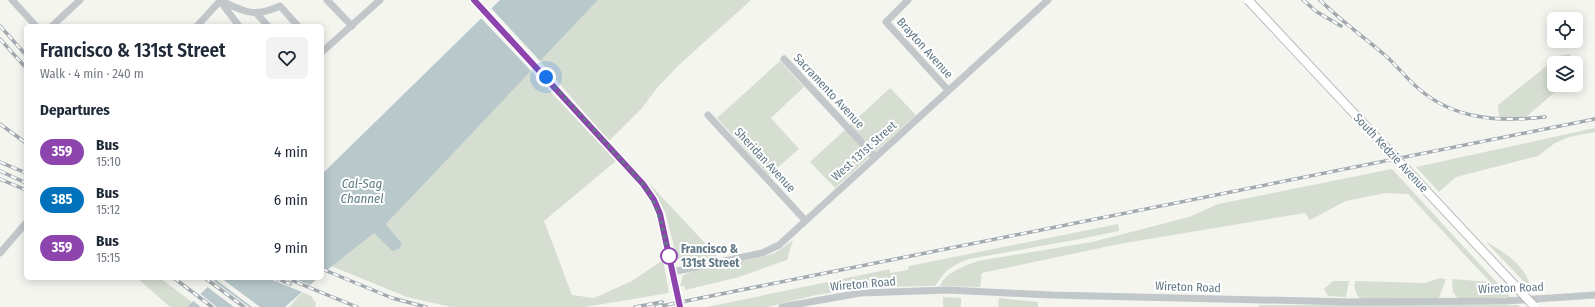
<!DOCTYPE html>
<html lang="en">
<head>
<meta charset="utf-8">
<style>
  body { margin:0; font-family:"Fira Sans Condensed",sans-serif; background:#f2f2f3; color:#1f2937; height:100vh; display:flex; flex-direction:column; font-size:15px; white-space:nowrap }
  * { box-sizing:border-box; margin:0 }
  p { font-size:13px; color:#747a83 }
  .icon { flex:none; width:22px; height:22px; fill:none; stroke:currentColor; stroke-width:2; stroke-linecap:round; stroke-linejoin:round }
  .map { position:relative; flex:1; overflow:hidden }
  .details { position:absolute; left:24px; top:24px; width:300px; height:256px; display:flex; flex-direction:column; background:#fff; border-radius:6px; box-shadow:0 2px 10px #0003 }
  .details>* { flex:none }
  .badge { padding:0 8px; border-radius:13px; font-size:14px; line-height:26px }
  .buttons { position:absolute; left:1547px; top:12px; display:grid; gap:8px }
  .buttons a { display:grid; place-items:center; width:36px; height:36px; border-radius:6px; background:#fff; box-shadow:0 2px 10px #0003; font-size:20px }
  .you { position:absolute; width:20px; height:20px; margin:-10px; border:3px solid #fff; border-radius:50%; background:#1a73e8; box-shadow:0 0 0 6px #1a73e833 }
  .map>.badge { position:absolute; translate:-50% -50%; box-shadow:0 0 0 2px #fff }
  h2 { padding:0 16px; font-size:15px; line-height:36px }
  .round { display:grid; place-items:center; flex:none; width:42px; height:42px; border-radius:6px; background:#f2f2f3 }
  .head { display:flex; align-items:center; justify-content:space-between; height:68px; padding:0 16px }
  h1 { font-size:19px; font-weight:600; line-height:30px }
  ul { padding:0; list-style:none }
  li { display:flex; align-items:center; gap:12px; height:48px; padding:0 16px }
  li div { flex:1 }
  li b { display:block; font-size:15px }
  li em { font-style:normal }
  li .badge { min-width:44px; font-weight:700; text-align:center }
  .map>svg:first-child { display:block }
</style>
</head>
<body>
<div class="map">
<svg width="1595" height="307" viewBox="0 0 1595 307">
  <rect width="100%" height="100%" fill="#f5f5f0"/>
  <!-- green -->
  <path fill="#d6ddd1" d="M598,0H751L679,65L657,88L642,108L609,141L540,61Z
    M1569,54L1583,68L1576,74V63H1554V85H1563L1526,117H1499L1498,105L1559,56Z
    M780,61L804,87L771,118L799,149L769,175L717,118Z
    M530,70L616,161L544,221L572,295L594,298L632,281L663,260L669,293L585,307H451L407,297L331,266L374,232L392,251L402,244L386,224Z
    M890,88L916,115L835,188L810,162Z
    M1595,128V132L1569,137L1555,143L1538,156L1456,177L1439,192L1416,167Z
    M1392,169L1510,297L1459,300L1453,292L1452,279L1490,282L1408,194L1385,193L1346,201L1310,220L1305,213L1119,244L982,273L980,287L940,286C946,272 964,266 978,261L1092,242L1189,217L1218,204Z
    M647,181L718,257C704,260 689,266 677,258L665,212L655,193Z
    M1118,224L1119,231L1075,240L969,259C950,266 946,270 935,286L883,287L848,290L816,295L767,307H707L890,269V273L908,270L909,266Z
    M793,240L787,260L739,277L685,290L684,285L680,287L683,275L693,271L762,257L775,253Z
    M1486,242C1504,251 1528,268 1531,289Z
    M137,278H160L192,302L187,307H170Z
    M1440,278L1446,279L1439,298L1361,300C1356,294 1353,288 1355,281L1425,283Z
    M1333,281H1349L1346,297L1328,296L1324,289Z
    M303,292L311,296L316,303L315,307H289Z
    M943,297L961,298V307H943Z
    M999,298L1038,302V307H998Z
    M1260,305H1518L1520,307H1257Z"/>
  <!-- water -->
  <path fill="#b8c8cb" d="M500,0H598L386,224L402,244L399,249L392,251L374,233L322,274V174Z
    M217,278H318L285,307H187Z"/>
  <!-- pier -->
  <path fill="#f5f5f0" d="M490,7L541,62L532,72L480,17Z
    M214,278H221L260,307H252Z
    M268,278H293L312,286L304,293Z
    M212,280L249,307H234L206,286Z
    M199,293L217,307H201L192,300Z"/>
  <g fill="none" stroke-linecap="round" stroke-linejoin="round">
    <!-- minor -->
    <path stroke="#c2c7ca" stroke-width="7" d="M12,0L36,26
      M220,0C244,12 254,18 280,6L298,26
      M327,0L352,26
      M474,0L643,184L654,200L660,214L680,307
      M908,0L886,22L948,90
      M220,1L239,26
      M257,14L268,26
      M52,26L80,0
      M197,26L221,0
      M322,52L380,0
      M784,59L875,157
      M708,115L805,220
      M0,253L26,223
      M672,272L762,253L779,245L1048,0
      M782,307L860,293L948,290L1051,295L1351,302L1506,301L1595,295"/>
    <!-- rail casing -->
    <g stroke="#a2aaaf" stroke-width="3.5">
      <path id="rail" d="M1303,0L1317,12L1341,26
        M1320,0C1341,21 1365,38 1387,57C1398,67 1407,79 1419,89C1455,120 1500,122 1545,117
        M0,26L26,55
        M0,39L26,68
        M0,124L26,143
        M0,162L26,173
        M0,171L26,183
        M0,179L26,190
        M322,269L392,298L426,307
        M174,278L212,307
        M205,278L244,307
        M275,278L290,284
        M286,278L357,307
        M635,307L662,302
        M656,307L1595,119"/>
    </g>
    <!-- rail -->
    <use href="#rail" stroke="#fff" stroke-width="2" stroke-dasharray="6" stroke-linecap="butt"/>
    <!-- major-bridge casing -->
    <g stroke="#b5babd" stroke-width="10" stroke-linecap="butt">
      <path id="major-bridge" d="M1248,0L1534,306"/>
    </g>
    <!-- major-bridge -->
    <use href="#major-bridge" stroke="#fff" stroke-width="8"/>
  </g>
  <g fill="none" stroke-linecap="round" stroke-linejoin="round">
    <!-- line casing -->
    <g stroke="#fff" stroke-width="9">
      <path id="line" d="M474,0L643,184L654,200L660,214L680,307"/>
    </g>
    <!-- line -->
    <use href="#line" stroke="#8e44ad" stroke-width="6"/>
    <!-- walk -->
    <path stroke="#617885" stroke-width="4" stroke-dasharray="0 7.2" d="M546,77L643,184C661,210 662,227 669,258V256"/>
  </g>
  <!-- markers -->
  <circle fill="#fff" stroke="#8e44ad" stroke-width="2" cx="669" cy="256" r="8"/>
  <g text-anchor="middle" stroke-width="4" stroke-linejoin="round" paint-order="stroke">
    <!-- street labels -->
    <g font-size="12" fill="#617885" stroke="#fff">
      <text transform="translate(925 48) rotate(48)" y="4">Brayton Avenue</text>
      <text transform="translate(829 91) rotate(47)" y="4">Sacramento Avenue</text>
      <text transform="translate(864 151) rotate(-42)" y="4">West 131st Street</text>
      <text transform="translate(1391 153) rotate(47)" y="4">South Kedzie Avenue</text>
      <text transform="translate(765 160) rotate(47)" y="4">Sheridan Avenue</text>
      <text transform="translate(863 284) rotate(-5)" y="4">Wireton Road</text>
      <text transform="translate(1188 287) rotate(2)" y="4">Wireton Road</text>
      <text transform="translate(1511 288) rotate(-2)" y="4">Wireton Road</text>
    </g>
    <!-- stop labels -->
    <g font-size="12" font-weight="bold" fill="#617885" stroke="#fff" text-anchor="start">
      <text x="681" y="253">Francisco &amp;<tspan x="681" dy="14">131st Street</tspan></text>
    </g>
    <!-- water labels -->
    <g font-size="13" font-style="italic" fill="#5c7b82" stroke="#fff">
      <text x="362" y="188">Cal-Sag<tspan x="362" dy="15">Channel</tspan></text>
    </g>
  </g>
</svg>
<div class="buttons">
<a><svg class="icon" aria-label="locate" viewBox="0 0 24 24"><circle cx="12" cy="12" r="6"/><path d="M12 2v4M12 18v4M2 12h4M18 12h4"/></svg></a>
<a><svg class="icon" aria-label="layers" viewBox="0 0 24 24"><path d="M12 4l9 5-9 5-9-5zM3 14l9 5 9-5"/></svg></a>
</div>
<div class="you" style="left:546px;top:77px"></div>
<section class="details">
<div class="head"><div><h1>Francisco &amp; 131st Street</h1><p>Walk · 4 min · 240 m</p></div><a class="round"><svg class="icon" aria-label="heart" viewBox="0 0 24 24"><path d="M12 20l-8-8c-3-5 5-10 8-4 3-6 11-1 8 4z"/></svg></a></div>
<h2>Departures</h2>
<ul>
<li><span class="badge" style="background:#8e44ad;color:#fff">359</span><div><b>Bus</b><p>15:10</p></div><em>4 min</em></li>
<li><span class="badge" style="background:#0072bc;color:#fff">385</span><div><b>Bus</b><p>15:12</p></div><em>6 min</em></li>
<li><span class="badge" style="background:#8e44ad;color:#fff">359</span><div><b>Bus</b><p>15:15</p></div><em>9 min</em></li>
</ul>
</section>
</div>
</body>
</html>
